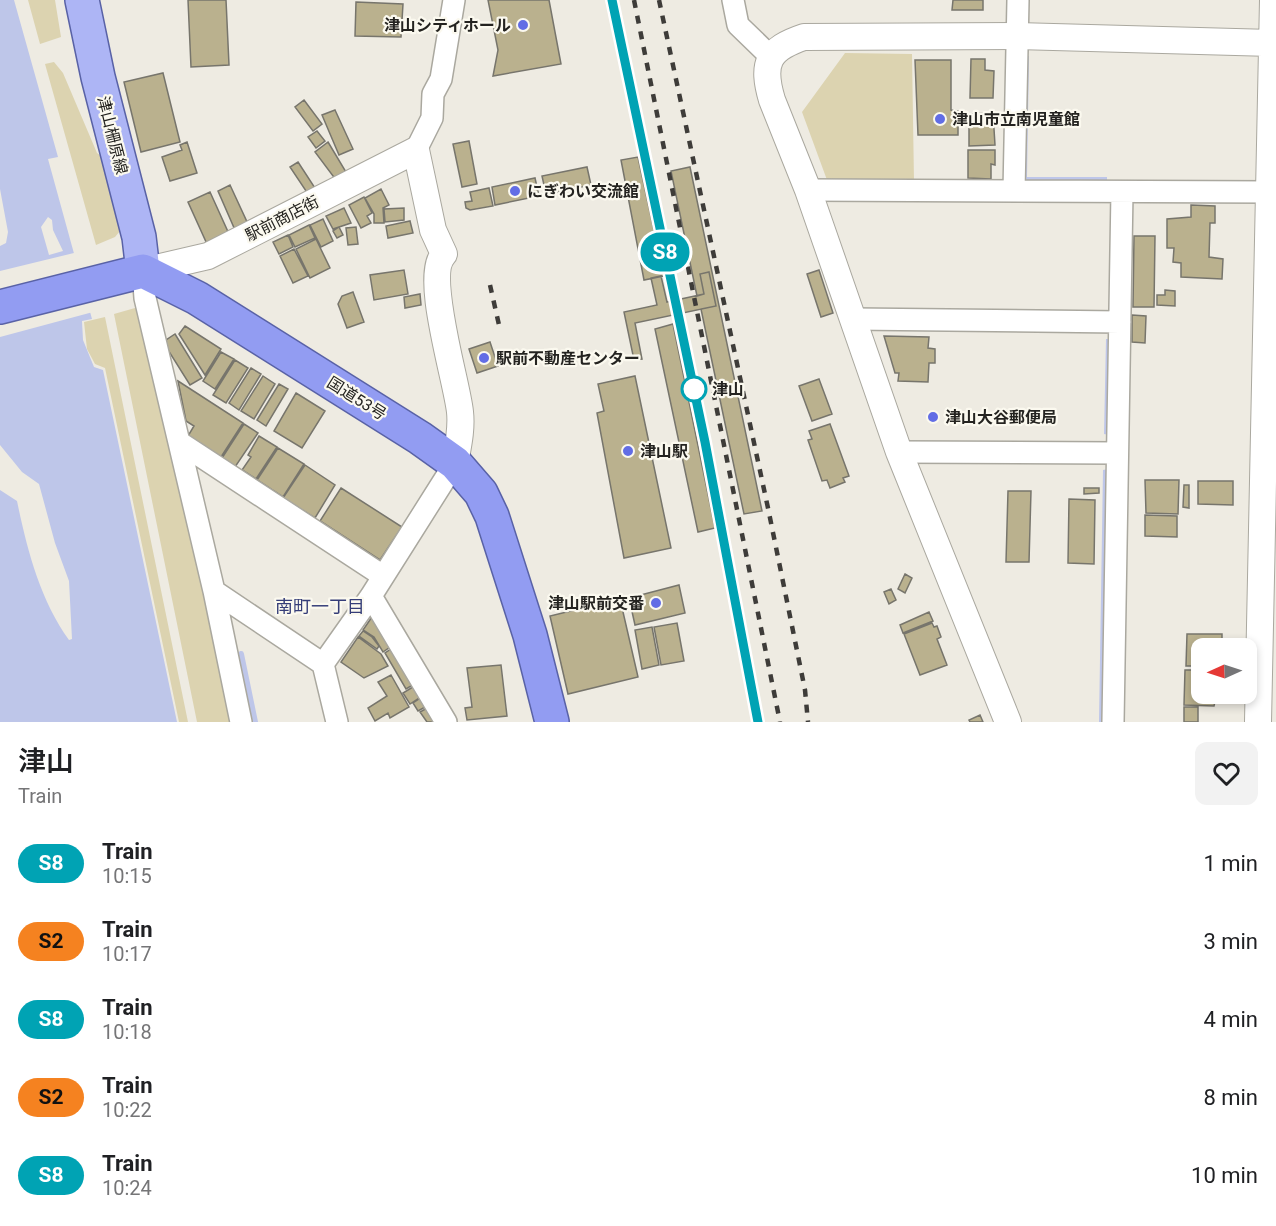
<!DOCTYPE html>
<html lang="en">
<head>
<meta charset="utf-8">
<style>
  body { margin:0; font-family:Roboto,"Noto Sans JP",sans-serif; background:#f2f2f2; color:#202124; height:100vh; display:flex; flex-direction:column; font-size:22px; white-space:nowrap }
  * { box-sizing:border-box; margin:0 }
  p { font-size:20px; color:#757577 }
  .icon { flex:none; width:33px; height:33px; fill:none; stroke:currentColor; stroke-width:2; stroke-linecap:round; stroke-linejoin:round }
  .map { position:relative; height:722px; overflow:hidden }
  .side { display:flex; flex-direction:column; background:#fff; flex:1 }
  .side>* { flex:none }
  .badge { padding:0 12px; border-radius:20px; font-size:21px; line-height:39px }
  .needle { width:39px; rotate:267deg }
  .tools { position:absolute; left:1191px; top:638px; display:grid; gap:12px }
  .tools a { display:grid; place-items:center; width:66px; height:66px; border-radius:12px; background:#fff; box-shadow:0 3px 9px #0003; font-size:30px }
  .map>.badge { position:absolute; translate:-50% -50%; box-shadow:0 0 0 3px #fff }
  .round { display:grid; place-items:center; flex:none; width:63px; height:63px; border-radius:12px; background:#f2f2f2 }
  .overview { display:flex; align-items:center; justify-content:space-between; height:102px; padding:0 18px }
  h1 { font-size:28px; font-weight:600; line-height:45px }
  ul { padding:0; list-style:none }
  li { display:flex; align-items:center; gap:18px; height:78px; padding:0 18px }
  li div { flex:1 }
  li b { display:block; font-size:22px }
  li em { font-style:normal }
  li .badge { min-width:66px; font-weight:700; text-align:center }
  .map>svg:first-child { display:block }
</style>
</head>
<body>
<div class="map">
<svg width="1276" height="722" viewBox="0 0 1276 722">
  <rect width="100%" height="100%" fill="#eeebe2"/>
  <!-- green -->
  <path fill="#dcd3b0" d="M28,0H55L61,37L40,44Z
    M845,53L912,54L914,182L827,180L802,112Z
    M54,62L63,73L97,153L104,158L125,225L115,237L96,245L45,64Z
    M142,306L236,722H197L114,314Z
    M105,317L188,722H179L105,368L95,364L87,349L84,322Z"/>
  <!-- water -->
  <path fill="#bec6e9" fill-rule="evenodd" d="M0,0H14L58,157L48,159L92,319L82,321L83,340L94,367L103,370L177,722H0V490L17,501C27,549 40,600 69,640L72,639L69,581L55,543L39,484L22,472L0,445V246L6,243L8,232L0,189ZM48,217L52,220L53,230L63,251L49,255L41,227Z
    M1029,56L1027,177H1107V184L1030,183L1023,176L1025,57Z
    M1106,339H1111L1109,435L1104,434Z
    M1108,469L1104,722H1099L1103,470Z"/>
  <!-- pier -->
  <path fill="#eeebe2" d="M78,252L93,312L0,337V271Z"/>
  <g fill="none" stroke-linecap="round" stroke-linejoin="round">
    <!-- stream -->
    <path stroke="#bec6e9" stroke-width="6" d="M241,654L255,722"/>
  </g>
  <!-- building -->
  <path fill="#bab18e" stroke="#77756c" stroke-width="1.5" d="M188,0H226L229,65L191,67Z
    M488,0H549L561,64L493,76L498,50Z
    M953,0H983V10H952Z
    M356,2L403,4L401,37L355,36Z
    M971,59H985V70L994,71L993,98H970Z
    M915,60H951V110L958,111V135H918Z
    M163,73L180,142L141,152L124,82Z
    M304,100L322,124L313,131L295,107Z
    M335,110L353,149L339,155L322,115Z
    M993,113L995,145L969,146V114Z
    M317,131L325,141L316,148L308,137Z
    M469,141L477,184L462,187L453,144Z
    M187,142L197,173L170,181L162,157L182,150L180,145Z
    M328,142L346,172L336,180L315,152Z
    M968,150H995V165L991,164V179L968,178Z
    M638,157L664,276L644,280L621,160Z
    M298,162L315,188L308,194L290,167Z
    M587,167L591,185L546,194L542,176Z
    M690,167L762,511L744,514L701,309L716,306L709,272L700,274L704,294L697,296L671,171Z
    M535,178L539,196L495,205L492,187Z
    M230,185L248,224L235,230L218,191Z
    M489,188L493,206L470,210L466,208L465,202L472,201L470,192Z
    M381,189L389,205L383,208L384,223H374V214L365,198Z
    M210,192L229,234L207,244L188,202Z
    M364,197L372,213L367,216L371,223L361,228L349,205Z
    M1191,205L1215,206V223H1210L1209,257L1223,259L1222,279L1181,277V263L1173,262L1174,248H1167V219L1191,217Z
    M344,208L351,223L333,229L326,216Z
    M404,208V220L385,222L384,209Z
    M323,219L333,241L321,247L310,225Z
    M410,221L413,233L388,238L386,226Z
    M309,225L315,238L295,247L289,235Z
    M339,227L343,235L337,238L333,231Z
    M356,227L358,244L348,245L346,228Z
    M288,235L293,247L279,254L273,242Z
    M1134,236H1155L1154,307H1133Z
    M316,239L330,268L310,278L296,249Z
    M294,249L308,276L293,283L280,256Z
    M404,270L408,294L374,300L370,275Z
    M819,270L833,313L821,317L807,274Z
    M709,272L716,306L635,323L642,359L634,360L624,312L657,305L651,278L661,276L667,302L704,294L700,274Z
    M1165,290L1175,291V306L1157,305V295H1165Z
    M353,292L364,322L347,328L338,304L342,296Z
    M420,294L421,305L405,308L404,297Z
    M1132,315L1146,316L1145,343L1132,342Z
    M673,324L715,528L698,532L655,329Z
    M185,326L221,349L205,375L179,334Z
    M175,334L202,378L190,385L163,342Z
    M884,336L929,337L928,348L935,349V363H929L928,382L898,381L899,373H895Z
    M490,342L498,366L477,373L469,349Z
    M221,352L234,359L215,389L203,381Z
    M235,360L248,368L226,403L213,395Z
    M251,368L261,374L239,410L229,403Z
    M263,376L275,384L254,419L241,411Z
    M635,376L671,548L624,558L597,413L604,411L598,384Z
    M819,379L832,414L812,421L799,386Z
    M178,381L243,423L221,457L188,436L194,426L186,421Z
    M279,384L288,389L266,426L257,420Z
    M296,393L325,411L302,448L274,431Z
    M244,424L258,433L235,467L222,458Z
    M830,424L849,476L843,478L845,482L830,488L827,480L822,481L808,440L812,439L809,431Z
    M259,436L277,447L256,479L242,470L251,457L248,455Z
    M278,448L304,464L283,497L257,480Z
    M305,465L335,485L315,518L283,498Z
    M1145,480H1179L1178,514L1146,513Z
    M1198,481H1233V505L1198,504Z
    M1184,485H1189V508L1183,507Z
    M341,488L402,527L380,560L320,521Z
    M1084,488H1099V493L1084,494Z
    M1008,491H1031L1029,562H1006Z
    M1069,499L1095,500L1094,564L1068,563Z
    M1145,515L1177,516V537L1145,536Z
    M905,574L912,578L905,593L898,589Z
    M679,585L685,613L635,625L629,598Z
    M891,589L896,600L889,604L884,592Z
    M620,599L638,677L568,694L550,616Z
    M929,612L933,621L903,633L900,625Z
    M374,614L393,645L383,652L374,637L363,630Z
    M677,623L684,661L661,665L654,627Z
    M932,623L934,627L937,626L941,637L937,639L947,665L920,675L904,634Z
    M652,627L659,665L642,669L635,630Z
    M363,631L372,637L379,646L377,649L359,636Z
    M1187,634H1222V648H1202V693H1217L1214,706L1184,705L1185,670H1197V666H1186Z
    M358,637L381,654L388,666L364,678L341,662Z
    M394,647L416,683L406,689L385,653Z
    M501,665L507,716L467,720L465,708L472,707L467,668Z
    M391,675L409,707L390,718L388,713L375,721L368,708L387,696L378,682Z
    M416,685L422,696L410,704L403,693Z
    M422,697L427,706L418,711L413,703Z
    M429,707L438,722H427L420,712Z
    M1184,707H1198V722H1184Z
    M980,715L983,722H970L969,720Z"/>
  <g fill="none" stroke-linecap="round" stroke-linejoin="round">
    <!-- minor casing -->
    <g stroke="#aaa89f" stroke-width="24">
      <path id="minor" d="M733,0L738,25L771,57
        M416,150L432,118L433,94L441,79L454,0
        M808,190L1271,192
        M1014,191L1018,0
        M143,271L145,298L214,591L241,722
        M853,319L1120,322
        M179,442L383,576
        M899,452L1117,453
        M214,591L323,664L337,722
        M371,596L446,722
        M323,664L371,596L455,463
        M1113,722L1122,192"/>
    </g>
    <!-- tertiary casing -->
    <g stroke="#aaa89f" stroke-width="28">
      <path id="tertiary" d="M143,271L208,256L416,150L433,230L444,254C423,275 457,381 460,412C462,429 458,446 455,463
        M1008,722L899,452L808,190L772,100C761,63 768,49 804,37L1017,36L1272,43
        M1258,722L1273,0"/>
    </g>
    <!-- primary casing -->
    <g stroke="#5962a6" stroke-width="36">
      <path id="primary" d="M82,0L98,77L139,237L143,271"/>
    </g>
    <!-- trunk casing -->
    <g stroke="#5962a6" stroke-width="36">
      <path id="trunk" d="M0,307L143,271L197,298L420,438L455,463L481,493L492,516L530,635L552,722"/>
    </g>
    <!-- minor -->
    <use href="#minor" stroke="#fff" stroke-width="21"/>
    <!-- tertiary -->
    <use href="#tertiary" stroke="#fff" stroke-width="26"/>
    <!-- primary -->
    <use href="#primary" stroke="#adb5f5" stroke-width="33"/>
    <!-- trunk -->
    <use href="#trunk" stroke="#929cf2" stroke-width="33"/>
    <!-- rail -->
    <path stroke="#3e3c39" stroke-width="4.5" stroke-dasharray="8 8" stroke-linecap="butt" d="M612,0L705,442L760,722
      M634,0L780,722
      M659,0L768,508L805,690L808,722
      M490,285L499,325"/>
  </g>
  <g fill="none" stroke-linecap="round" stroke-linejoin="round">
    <!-- line casing -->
    <g stroke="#fff" stroke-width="14">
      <path id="line" d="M612,0L705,442L758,722"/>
    </g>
    <!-- line -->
    <use href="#line" stroke="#00a3b4" stroke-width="9"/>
  </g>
  <!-- markers -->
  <g fill="#626de5" stroke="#fbf9ef" stroke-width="2">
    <circle cx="523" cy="25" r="6"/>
    <circle cx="940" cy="119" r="6"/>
    <circle cx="515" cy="191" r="6"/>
    <circle cx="484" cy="358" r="6"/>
    <circle cx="933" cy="417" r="6"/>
    <circle cx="628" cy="451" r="6"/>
    <circle cx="656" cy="603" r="6"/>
  </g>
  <circle fill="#fff" stroke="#00a3b4" stroke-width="3" cx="694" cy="389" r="12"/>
  <g text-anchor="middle" stroke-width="4.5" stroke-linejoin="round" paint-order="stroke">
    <!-- poi labels -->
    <g font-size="16" font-weight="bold" fill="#242320" stroke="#fbf9ef" text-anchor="start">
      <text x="511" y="31" text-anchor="end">津山シティホール</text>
      <text x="952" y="125">津山市立南児童館</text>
      <text x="527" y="197">にぎわい交流館</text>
      <text x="496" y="364">駅前不動産センター</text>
      <text x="945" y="423">津山大谷郵便局</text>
      <text x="640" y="457">津山駅</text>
      <text x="644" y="609" text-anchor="end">津山駅前交番</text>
    </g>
    <!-- street labels -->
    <g font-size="16" fill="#242320" stroke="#fbf9ef">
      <text transform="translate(113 135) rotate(76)" y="6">津山柵原線</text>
      <text transform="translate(282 218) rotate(-27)" y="6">駅前商店街</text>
      <text transform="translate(357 398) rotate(32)" y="6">国道53号</text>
    </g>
    <!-- stop labels -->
    <g font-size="16" font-weight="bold" fill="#242320" stroke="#fbf9ef" text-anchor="start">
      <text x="712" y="395">津山</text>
    </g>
    <!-- neighbourhood labels -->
    <g font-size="18" fill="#353d78" stroke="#fbf9ef">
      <text x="320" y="613">南町一丁目</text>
    </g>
  </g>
</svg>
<div class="tools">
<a><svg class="needle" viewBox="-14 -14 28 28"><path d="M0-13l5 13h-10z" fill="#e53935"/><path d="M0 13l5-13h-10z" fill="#757577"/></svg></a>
</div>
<b class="badge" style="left:665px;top:252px;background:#00a3b4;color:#fff">S8</b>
</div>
<section class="side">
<div class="overview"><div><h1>津山</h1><p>Train</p></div><a class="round"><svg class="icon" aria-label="heart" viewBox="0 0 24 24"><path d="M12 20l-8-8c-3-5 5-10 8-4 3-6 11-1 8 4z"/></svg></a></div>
<ul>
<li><span class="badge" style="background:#00a3b4;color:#fff">S8</span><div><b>Train</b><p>10:15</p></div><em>1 min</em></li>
<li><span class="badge" style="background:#f58220;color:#111">S2</span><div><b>Train</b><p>10:17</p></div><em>3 min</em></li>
<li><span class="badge" style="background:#00a3b4;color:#fff">S8</span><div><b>Train</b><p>10:18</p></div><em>4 min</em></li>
<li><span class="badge" style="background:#f58220;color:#111">S2</span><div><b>Train</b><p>10:22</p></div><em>8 min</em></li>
<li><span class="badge" style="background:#00a3b4;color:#fff">S8</span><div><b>Train</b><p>10:24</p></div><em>10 min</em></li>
</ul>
</section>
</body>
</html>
